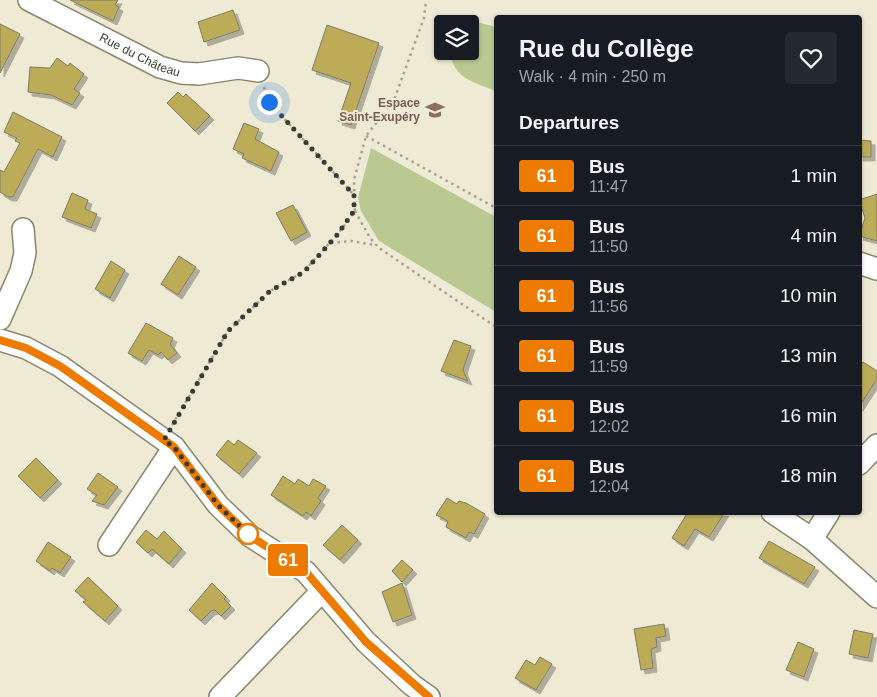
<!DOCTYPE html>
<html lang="en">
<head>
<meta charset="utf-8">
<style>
  body { margin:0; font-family:Helvetica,sans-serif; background:#242831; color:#f1f3f6; height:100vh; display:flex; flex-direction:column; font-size:19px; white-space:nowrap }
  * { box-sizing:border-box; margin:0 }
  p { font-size:16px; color:#9ea1a6 }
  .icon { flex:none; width:28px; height:28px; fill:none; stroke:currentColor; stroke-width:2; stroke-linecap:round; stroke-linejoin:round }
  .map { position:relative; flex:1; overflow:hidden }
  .drawer { position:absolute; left:494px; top:15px; width:368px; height:500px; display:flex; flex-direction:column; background:#171b24; border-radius:5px; box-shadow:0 1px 4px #0004 }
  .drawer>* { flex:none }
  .badge { padding:0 10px; border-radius:4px; font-size:18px; line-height:32px }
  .fabs { position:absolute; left:434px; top:15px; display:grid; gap:10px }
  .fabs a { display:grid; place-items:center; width:45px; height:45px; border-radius:5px; background:#171b24; box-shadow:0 1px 4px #0004; font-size:25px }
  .you { position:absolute; width:25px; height:25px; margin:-12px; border:4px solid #fff; border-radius:50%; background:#1a73e8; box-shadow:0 0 0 8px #1a73e833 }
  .map>.badge { position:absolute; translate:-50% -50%; box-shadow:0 0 0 2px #fff }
  h2 { padding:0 25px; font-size:19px; line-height:45px }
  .round { display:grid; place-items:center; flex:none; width:52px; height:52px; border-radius:5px; background:#242831 }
  .summary { display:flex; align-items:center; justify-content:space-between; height:85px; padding:0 25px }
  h1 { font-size:24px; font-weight:700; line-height:38px }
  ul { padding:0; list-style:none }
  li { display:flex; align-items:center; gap:15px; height:60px; padding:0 25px; border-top:1px solid #363941 }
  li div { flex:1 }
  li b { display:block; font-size:19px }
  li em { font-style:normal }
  li .badge { min-width:55px; font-weight:700; text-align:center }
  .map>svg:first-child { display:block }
</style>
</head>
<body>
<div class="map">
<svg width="877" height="697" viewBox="0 0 877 697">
  <defs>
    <filter id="shadow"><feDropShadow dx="4" dy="4" stdDeviation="0" flood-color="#0004"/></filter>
  </defs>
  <rect width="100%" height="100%" fill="#eeead3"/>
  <!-- green -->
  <path fill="#b9c991" d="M472,21L496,27V91C474,82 453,79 450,51H470V24H465Z
    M371,148L496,217V312L379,241L361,211L358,198Z"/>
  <!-- building -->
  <path fill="#bcac58" stroke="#7f7b66" filter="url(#shadow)" d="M70,0H118L115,5L119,7L113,21Z
    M233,10L240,30L204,42L198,22Z
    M0,24L20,34L0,73Z
    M327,25L379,43L351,125L338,121L351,83L312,70Z
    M57,58L68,66L70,63L84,74L74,89L80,93L72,105L51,95L28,92L30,67L50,68Z
    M178,92L183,97L186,94L210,116L195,131L167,103Z
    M13,112L62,137L53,157L38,149L13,197H8L0,192V170L4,172L20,143L15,141L17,138L4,132Z
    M244,123L259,129L255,139L279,152L271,171L242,158L244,154L233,149Z
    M859,140L871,141V157H859Z
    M72,193L88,200L85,209L97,214L91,228L62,217Z
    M877,194V241L859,236L865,218L859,200Z
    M293,205L307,232L291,241L276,213Z
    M179,256L196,267L178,295L161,284Z
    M111,261L125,270L110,298L95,289Z
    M146,323L173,338L170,344L177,353L168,360L161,352L158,355L149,350L142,361L128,353Z
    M454,340L471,346L463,370L468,381L441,371Z
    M863,362L877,371V379L859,407V368Z
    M228,440L234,445L238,440L257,453L239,474L216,455Z
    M36,458L58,480L40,498L18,476Z
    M98,473L118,487L104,505L92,501L97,495L87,489Z
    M283,476L295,484L298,479L309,486L313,479L326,486L318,498L321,501L311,516L306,512L303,516L271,495Z
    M447,498L457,504L459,501L466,503L485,514L474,534L469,532L466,538L446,527L448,521L436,515Z
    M688,512H725L709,537L695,529L684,546L672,538Z
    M342,525L358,540L340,560L323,545Z
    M146,530L157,539L164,531L182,549L169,564L152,549L148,553L136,542Z
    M769,541L815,567L804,584L759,558Z
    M48,542L71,557L60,573L52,568L50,571L36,561Z
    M402,560L413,570L402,582L392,571Z
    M88,577L118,606L105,621L83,602L86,600L75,591Z
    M212,583L226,597L224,599L231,606L221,616L215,610L211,611L201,621L189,610Z
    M402,583L412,615L393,622L382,592Z
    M664,624L666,636L656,638L657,647L651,649L653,668L641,670L634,629Z
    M854,630L873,634L868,658L849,654Z
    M798,642L814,649L804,677L786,670Z
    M540,657L552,664L536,690L515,678L526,660L535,665Z"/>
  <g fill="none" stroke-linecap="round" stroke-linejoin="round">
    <!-- minor casing -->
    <g stroke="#8a8671" stroke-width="24">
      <g id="minor">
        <path id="s1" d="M29,0L160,67L181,73L199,74L238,68L258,71"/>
        <path d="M859,263L877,269"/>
        <path d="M0,319L21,271L25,253L23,229"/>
        <path d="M0,340L26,348L60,366L174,447L218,505L250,536L306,572L366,642L412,685L429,697"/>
        <path d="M859,464L877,445"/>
        <path d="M772,512L812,539L877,597"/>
        <path d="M812,539L829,512"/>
        <path d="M109,545L174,447"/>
        <path d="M220,697L322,591"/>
      </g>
    </g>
    <!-- path -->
    <path stroke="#a5a391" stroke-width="2.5" stroke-dasharray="2.5 4" stroke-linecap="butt" d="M264,87L269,102L354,195
      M366,136L496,208
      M355,211L370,238L379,248L496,327
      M331,243L351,241L375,245
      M172,425L228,331L270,291L303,272L337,235L355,211L354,180L366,136L394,100L424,18L426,0"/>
    <!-- minor -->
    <use href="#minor" stroke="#fff" stroke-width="21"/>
  </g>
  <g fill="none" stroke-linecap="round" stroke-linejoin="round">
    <!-- line casing -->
    <g stroke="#fff" stroke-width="11">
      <path id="line" d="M0,340L26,348L60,366L174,447L218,505L250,536L306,572L366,642L429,697"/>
    </g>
    <!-- line -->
    <use href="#line" stroke="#ee7b00" stroke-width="8"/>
    <!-- walk -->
    <path stroke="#3c3b32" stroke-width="5" stroke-dasharray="0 9" d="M248,534L250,536L218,505L174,447L164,440L228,331L270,291L304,272L337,235L354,211V195L269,102"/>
  </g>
  <!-- icons -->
  <defs>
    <g id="school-bare" transform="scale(1.5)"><path d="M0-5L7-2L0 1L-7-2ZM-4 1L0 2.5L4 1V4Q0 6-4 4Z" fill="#8d6e63" stroke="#eeead3" stroke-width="2.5" paint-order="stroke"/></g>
  </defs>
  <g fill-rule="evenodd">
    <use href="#school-bare" x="435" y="110"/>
  </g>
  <!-- markers -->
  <circle fill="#fff" stroke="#ee7b00" stroke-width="2.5" cx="248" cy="534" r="10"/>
  <g text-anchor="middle" stroke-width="4" stroke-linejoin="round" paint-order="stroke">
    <!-- street labels -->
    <g font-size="12" fill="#3c3b32" stroke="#eeead3">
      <text dy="4" stroke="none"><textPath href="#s1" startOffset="124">Rue du Château</textPath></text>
    </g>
    <!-- education labels -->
    <g font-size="12" font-weight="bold" fill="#785e54" stroke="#eeead3" text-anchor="end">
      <text x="420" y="107">Espace<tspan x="420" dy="14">Saint-Exupéry</tspan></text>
    </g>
  </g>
</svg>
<div class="fabs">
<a><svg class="icon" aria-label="layers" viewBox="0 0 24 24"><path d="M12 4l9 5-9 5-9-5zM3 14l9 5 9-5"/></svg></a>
</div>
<div class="you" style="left:269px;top:102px"></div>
<b class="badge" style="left:288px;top:560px;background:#ee7b00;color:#fff">61</b>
<section class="drawer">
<div class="summary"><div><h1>Rue du Collège</h1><p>Walk · 4 min · 250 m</p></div><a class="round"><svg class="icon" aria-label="heart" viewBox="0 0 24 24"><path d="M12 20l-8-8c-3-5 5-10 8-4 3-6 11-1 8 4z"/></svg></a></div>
<h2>Departures</h2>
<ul>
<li><span class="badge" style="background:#ee7b00;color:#fff">61</span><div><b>Bus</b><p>11:47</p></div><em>1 min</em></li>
<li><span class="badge" style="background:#ee7b00;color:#fff">61</span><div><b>Bus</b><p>11:50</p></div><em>4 min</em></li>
<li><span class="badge" style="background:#ee7b00;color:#fff">61</span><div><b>Bus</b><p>11:56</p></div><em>10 min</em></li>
<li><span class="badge" style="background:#ee7b00;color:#fff">61</span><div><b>Bus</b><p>11:59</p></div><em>13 min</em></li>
<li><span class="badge" style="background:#ee7b00;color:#fff">61</span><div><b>Bus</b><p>12:02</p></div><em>16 min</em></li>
<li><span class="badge" style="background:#ee7b00;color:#fff">61</span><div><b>Bus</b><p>12:04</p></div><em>18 min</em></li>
</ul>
</section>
</div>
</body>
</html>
